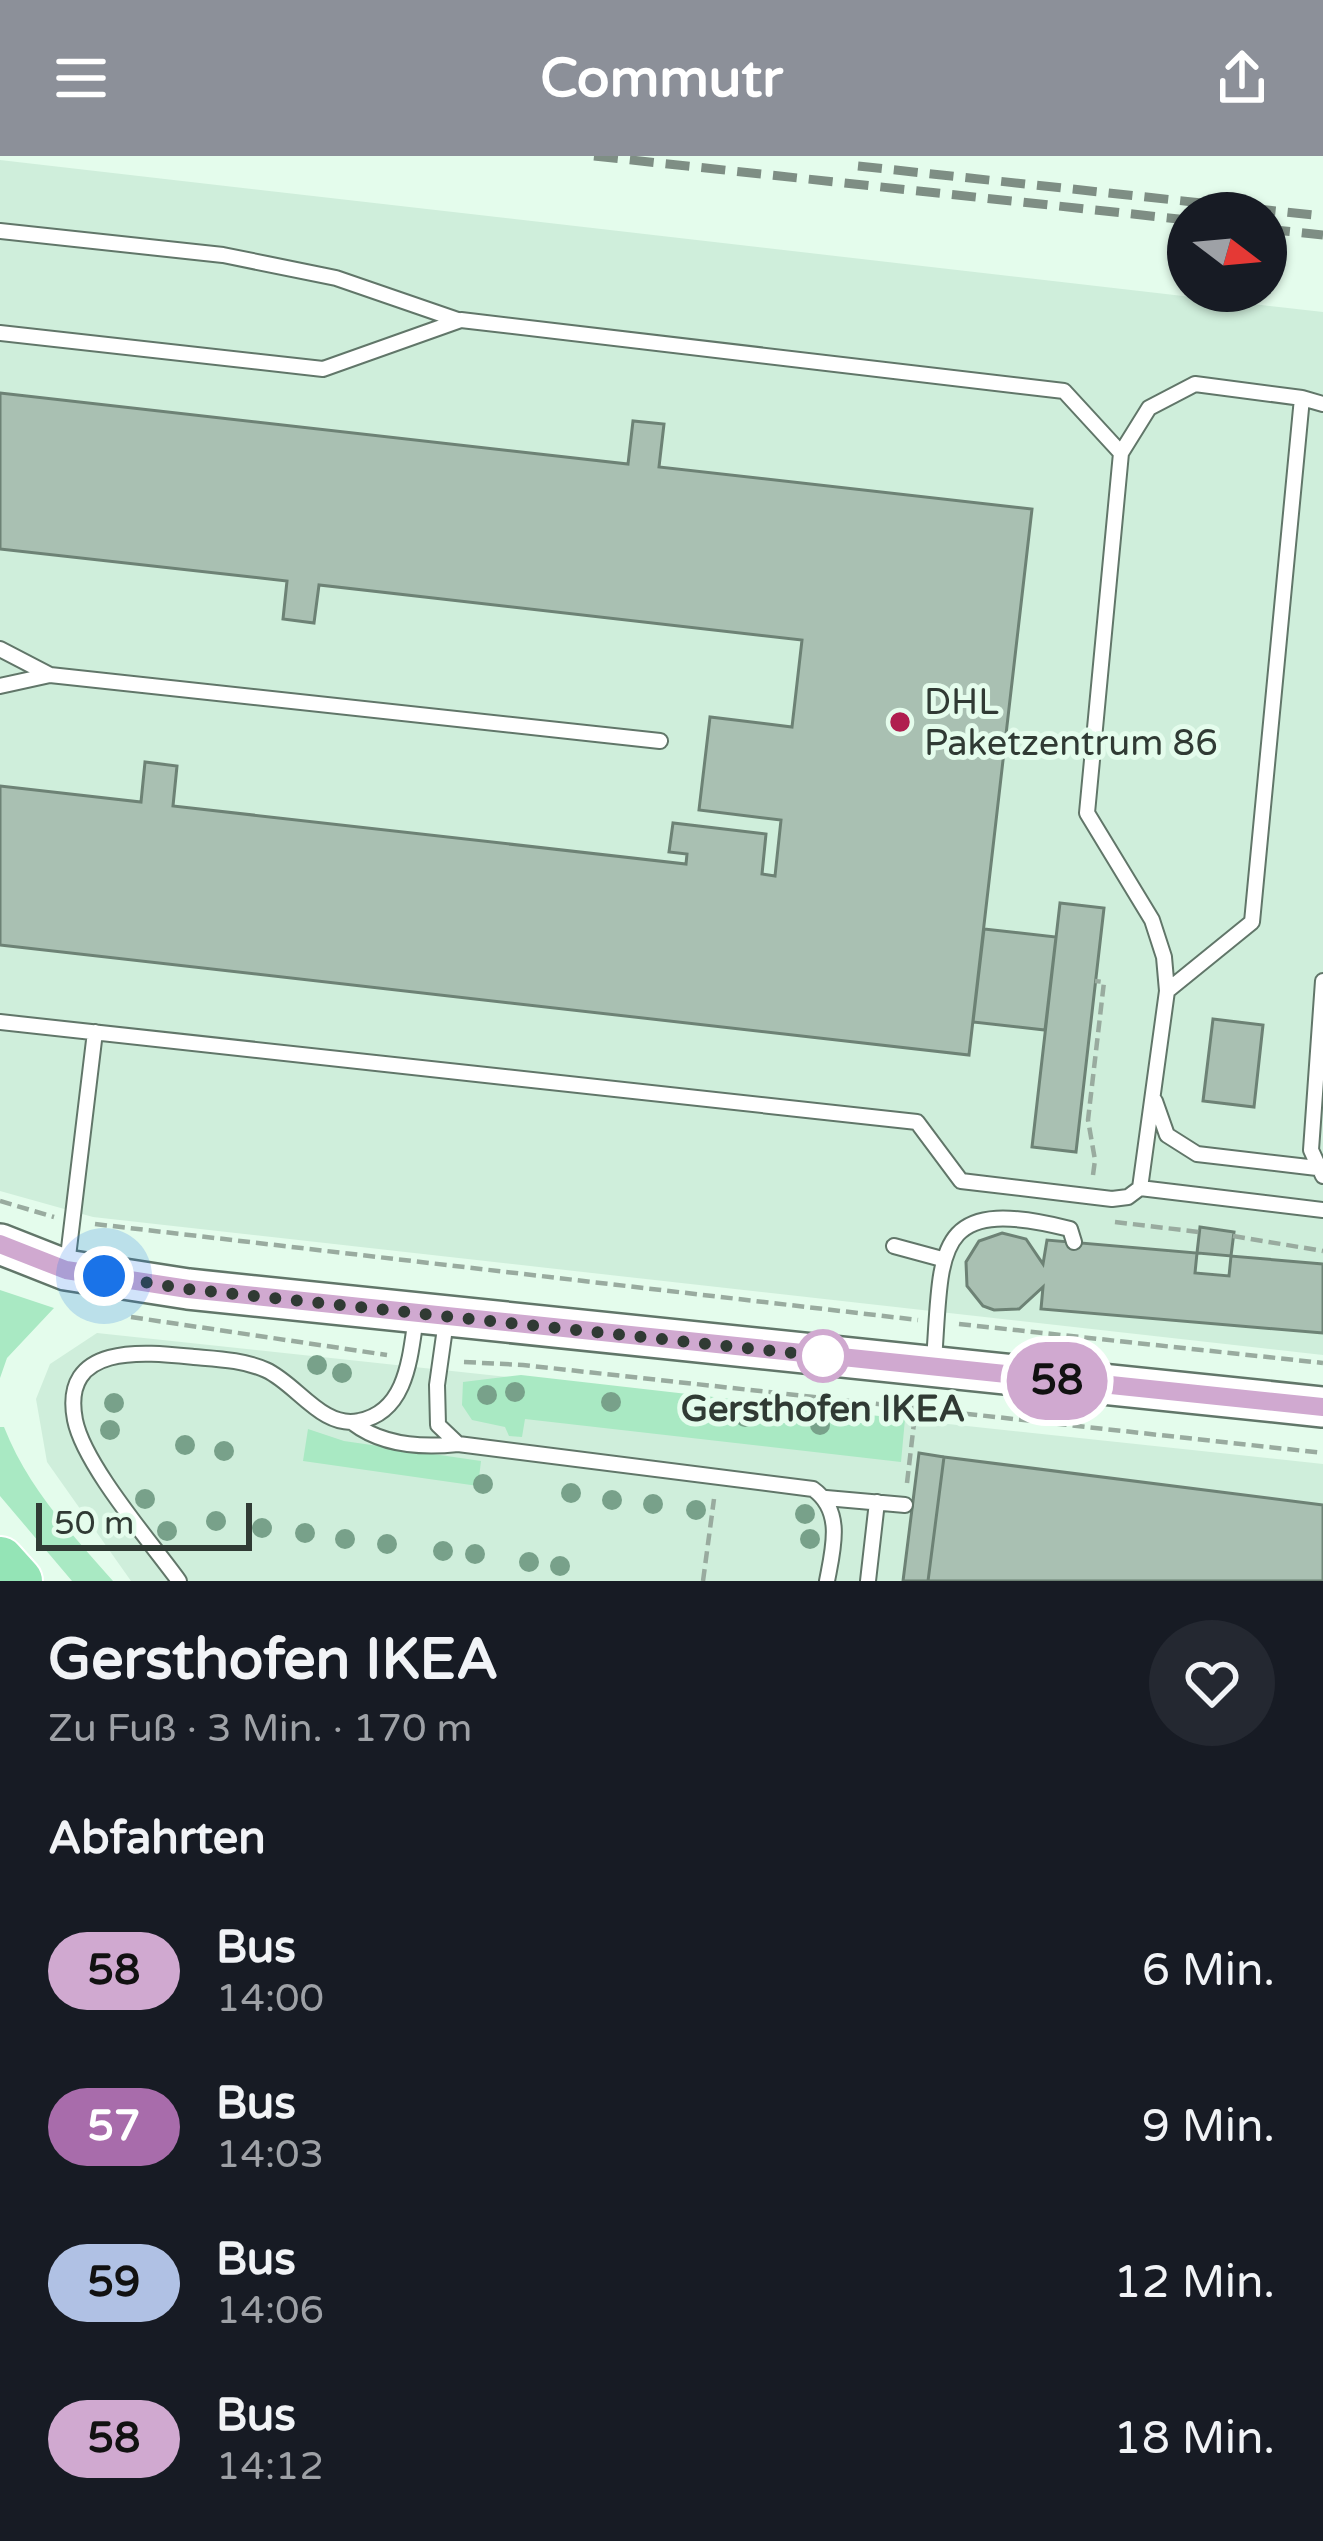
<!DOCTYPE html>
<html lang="de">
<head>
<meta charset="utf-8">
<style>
  body { margin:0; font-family:"Varela Round",sans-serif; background:#242831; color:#f1f3f6; height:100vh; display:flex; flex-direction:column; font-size:45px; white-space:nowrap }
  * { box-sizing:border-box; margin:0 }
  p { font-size:39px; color:#9ea1a6 }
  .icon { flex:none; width:66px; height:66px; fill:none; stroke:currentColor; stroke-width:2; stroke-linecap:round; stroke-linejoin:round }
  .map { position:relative; height:1425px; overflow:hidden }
  .drawer { display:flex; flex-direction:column; background:#171b24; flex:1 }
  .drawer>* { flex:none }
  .badge { padding:0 24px; border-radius:39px; font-size:42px; line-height:78px }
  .needle { width:78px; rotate:106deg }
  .buttons { position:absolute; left:1167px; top:36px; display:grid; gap:24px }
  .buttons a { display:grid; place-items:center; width:120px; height:120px; border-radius:50%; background:#171b24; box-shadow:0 3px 9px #0004; font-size:60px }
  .scale { position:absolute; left:36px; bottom:30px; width:216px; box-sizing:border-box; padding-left:12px; border:6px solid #303a34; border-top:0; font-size:33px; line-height:42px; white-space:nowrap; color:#303a34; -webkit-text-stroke:9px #e4fcec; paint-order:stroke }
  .you { position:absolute; width:60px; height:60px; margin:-30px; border:9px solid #fff; border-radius:50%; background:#1a73e8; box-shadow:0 0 0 18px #1a73e833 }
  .map>.badge { position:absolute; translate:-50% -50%; box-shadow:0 0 0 6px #fff }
  h2 { padding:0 48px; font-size:45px; line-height:108px }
  .round { display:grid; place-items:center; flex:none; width:126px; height:126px; border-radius:63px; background:#242831 }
  .head { display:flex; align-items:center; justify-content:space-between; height:204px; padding:0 48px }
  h1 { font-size:57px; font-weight:800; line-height:90px }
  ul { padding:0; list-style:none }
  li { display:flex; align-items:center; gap:36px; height:156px; padding:0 48px }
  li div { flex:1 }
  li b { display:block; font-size:45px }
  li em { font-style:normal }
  li .badge { min-width:132px; font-weight:700; text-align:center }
  header { display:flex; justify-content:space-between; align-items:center; height:156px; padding:0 48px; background:#8c9099; color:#fff; font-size:54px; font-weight:800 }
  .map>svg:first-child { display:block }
</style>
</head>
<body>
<header><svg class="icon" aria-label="menu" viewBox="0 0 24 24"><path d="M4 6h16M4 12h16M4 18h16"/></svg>Commutr<svg class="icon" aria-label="share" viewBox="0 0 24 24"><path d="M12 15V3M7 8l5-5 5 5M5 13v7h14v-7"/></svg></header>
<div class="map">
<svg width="1323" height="1425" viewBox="0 0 1323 1425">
  <rect width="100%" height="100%" fill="#e4fcec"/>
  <!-- built -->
  <path fill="#cfeedb" d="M0,4L1323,156V1199L93,1061L0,1035Z
    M97,1177L1323,1308V1425H131L47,1306L36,1243L50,1208Z"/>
  <!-- green -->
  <path fill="#a9e9c3" d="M0,1134L54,1152L7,1202L0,1222Z
    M521,1219L905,1263L901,1306L525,1263L522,1281L509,1280L505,1271L472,1264L462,1249L463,1226Z
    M0,1271H4C28,1332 70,1376 113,1425H72L0,1340Z
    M308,1273L344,1285L481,1305L478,1330L303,1305Z"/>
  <!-- building -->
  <path fill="#a9c0b2" stroke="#6d8275" stroke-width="3" d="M0,237L628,308L633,265L664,268L659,311L1032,353L969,899L0,789V630L141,646L145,606L177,610L173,650L686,708L687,698L669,696L673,667L766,678L762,718L775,720L781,664L699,654L710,561L792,571L802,484L319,429L314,467L283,463L287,425L0,393Z
    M1060,747L1104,752L1076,996L1032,991Z
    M984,773L1056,781L1045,874L973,866Z
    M1213,863L1263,869L1254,951L1203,945Z
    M1200,1071L1234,1076L1231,1100L1197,1097Z
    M1002,1077L1026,1083L1043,1108L1047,1084L1197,1097L1195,1117L1229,1120L1231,1100L1323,1108V1177L1041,1153L1043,1131L1019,1153L994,1154L983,1150L967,1130L966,1106L979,1085Z
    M919,1297L944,1301L928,1425H903Z
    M944,1301L1323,1349V1425H928Z"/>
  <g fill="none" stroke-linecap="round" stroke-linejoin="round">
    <!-- lane casing -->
    <g stroke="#617669" stroke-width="18">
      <path id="lane" d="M0,75L223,99L336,122L458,164
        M0,177L323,213L461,164L1064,235L1121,297
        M1302,242L1323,248
        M0,493L50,519
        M0,530L50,519L660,585
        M1323,825L1311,994L1323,1020
        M0,866L917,966L961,1025L1112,1043L1128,1041L1140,1032L1167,835L1164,801L1152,764L1087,657L1121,297L1149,252L1195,228L1302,242L1252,766L1167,835
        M1155,945L1167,979L1197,998L1317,1012
        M1140,1032L1323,1054
        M894,1090L942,1103
        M67,1109L95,876
        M446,1165L437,1229L438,1269L458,1288
        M934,1205C942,1093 932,1038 1070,1073L1074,1086
        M353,1267C382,1289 422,1292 458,1288L813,1333C844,1355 833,1393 827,1425
        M826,1342L905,1349
        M179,1425C150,1385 84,1309 75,1264C60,1186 146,1196 194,1201C217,1203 244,1204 266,1214C297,1228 322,1273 359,1265C407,1256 410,1201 416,1161
        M868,1425L877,1346"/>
    </g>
    <!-- secondary casing -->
    <g stroke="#617669" stroke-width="44">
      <path id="secondary" d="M0,1088L66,1114L188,1133L1323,1251"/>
    </g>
    <!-- highway casing -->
    <g stroke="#fff" stroke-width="52">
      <path id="highway" d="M0,1405L18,1425"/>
    </g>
    <!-- path -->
    <path stroke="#99ab9f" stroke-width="4.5" stroke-dasharray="12 6" stroke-linecap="butt" d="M1093,1019L1095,1004L1088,964L1104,826L1095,825
      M0,1045L54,1061
      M1115,1066L1199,1076
      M95,1068L918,1164
      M1233,1080L1323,1095
      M131,1161L387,1199
      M959,1168L1323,1207
      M464,1206L523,1209L1323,1297
      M907,1327L916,1250
      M703,1425L714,1343"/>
    <!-- lane -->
    <use href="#lane" stroke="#fff" stroke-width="14"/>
    <!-- secondary -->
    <use href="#secondary" stroke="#fff" stroke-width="39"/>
    <!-- highway -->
    <use href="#highway" stroke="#94e4b6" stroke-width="48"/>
    <!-- rail -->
    <path stroke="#7e8e84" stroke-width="9" stroke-dasharray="24 12" stroke-linecap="butt" d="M594,0L1188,64
      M858,10L1323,60
      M1266,73L1323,79"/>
  </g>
  <!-- trees -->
  <g fill="#78a18a">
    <circle cx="317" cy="1209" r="10"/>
    <circle cx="342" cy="1217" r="10"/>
    <circle cx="515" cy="1236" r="10"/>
    <circle cx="487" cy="1239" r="10"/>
    <circle cx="611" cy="1246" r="10"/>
    <circle cx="114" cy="1247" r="10"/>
    <circle cx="745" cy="1261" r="10"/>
    <circle cx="820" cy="1269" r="10"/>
    <circle cx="110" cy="1274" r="10"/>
    <circle cx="185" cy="1289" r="10"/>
    <circle cx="224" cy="1295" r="10"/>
    <circle cx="483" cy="1328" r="10"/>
    <circle cx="571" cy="1337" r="10"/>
    <circle cx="145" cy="1343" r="10"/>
    <circle cx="612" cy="1344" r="10"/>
    <circle cx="653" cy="1348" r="10"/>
    <circle cx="696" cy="1354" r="10"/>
    <circle cx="805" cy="1358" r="10"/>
    <circle cx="216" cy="1365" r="10"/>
    <circle cx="262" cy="1372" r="10"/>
    <circle cx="167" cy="1375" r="10"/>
    <circle cx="305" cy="1377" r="10"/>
    <circle cx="345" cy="1383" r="10"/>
    <circle cx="810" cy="1383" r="10"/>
    <circle cx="387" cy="1388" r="10"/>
    <circle cx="443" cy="1395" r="10"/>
    <circle cx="475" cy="1398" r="10"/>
    <circle cx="529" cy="1406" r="10"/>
    <circle cx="560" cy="1410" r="10"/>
  </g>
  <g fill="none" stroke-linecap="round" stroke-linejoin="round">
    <!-- line casing -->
    <g stroke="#fff" stroke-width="27">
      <path id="line" d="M0,1088L66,1114L188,1133L1323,1251"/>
    </g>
    <!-- line -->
    <use href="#line" stroke="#d0a9d0" stroke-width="18"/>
    <!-- walk -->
    <path stroke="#303a34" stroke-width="12" stroke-dasharray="0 21.6" d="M104,1120L188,1133L831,1201L823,1200"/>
  </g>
  <!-- markers -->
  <circle fill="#b01f4f" stroke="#e4fcec" stroke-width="4.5" cx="900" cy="566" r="12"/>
  <circle fill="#fff" stroke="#d0a9d0" stroke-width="6" cx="823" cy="1200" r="24"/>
  <g text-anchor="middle" stroke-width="10" stroke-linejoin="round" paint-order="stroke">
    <!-- poi labels -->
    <g font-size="36" fill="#303a34" stroke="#e4fcec" text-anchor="start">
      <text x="924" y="558">DHL<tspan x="924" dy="41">Paketzentrum 86</tspan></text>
    </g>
    <!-- stop labels -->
    <g font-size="36" font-weight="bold" fill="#303a34" stroke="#e4fcec">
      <text x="823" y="1265">Gersthofen IKEA</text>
    </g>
  </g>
</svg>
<div class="buttons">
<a><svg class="needle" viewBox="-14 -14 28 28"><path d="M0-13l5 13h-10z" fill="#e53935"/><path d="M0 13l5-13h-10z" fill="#9ea1a6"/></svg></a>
</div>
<div class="scale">50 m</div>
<div class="you" style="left:104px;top:1120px"></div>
<b class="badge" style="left:1057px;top:1225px;background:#d0a9d0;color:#111">58</b>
</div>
<section class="drawer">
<div class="head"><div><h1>Gersthofen IKEA</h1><p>Zu Fuß · 3 Min. · 170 m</p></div><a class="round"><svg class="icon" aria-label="heart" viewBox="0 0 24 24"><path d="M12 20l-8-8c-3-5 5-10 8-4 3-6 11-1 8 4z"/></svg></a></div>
<h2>Abfahrten</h2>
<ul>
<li><span class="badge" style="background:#d0a9d0;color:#111">58</span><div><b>Bus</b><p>14:00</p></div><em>6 Min.</em></li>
<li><span class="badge" style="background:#a86cab;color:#fff">57</span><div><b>Bus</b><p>14:03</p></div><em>9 Min.</em></li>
<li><span class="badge" style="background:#b0c1e4;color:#111">59</span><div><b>Bus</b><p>14:06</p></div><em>12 Min.</em></li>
<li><span class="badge" style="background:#d0a9d0;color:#111">58</span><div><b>Bus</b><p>14:12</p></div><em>18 Min.</em></li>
</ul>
</section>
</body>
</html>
